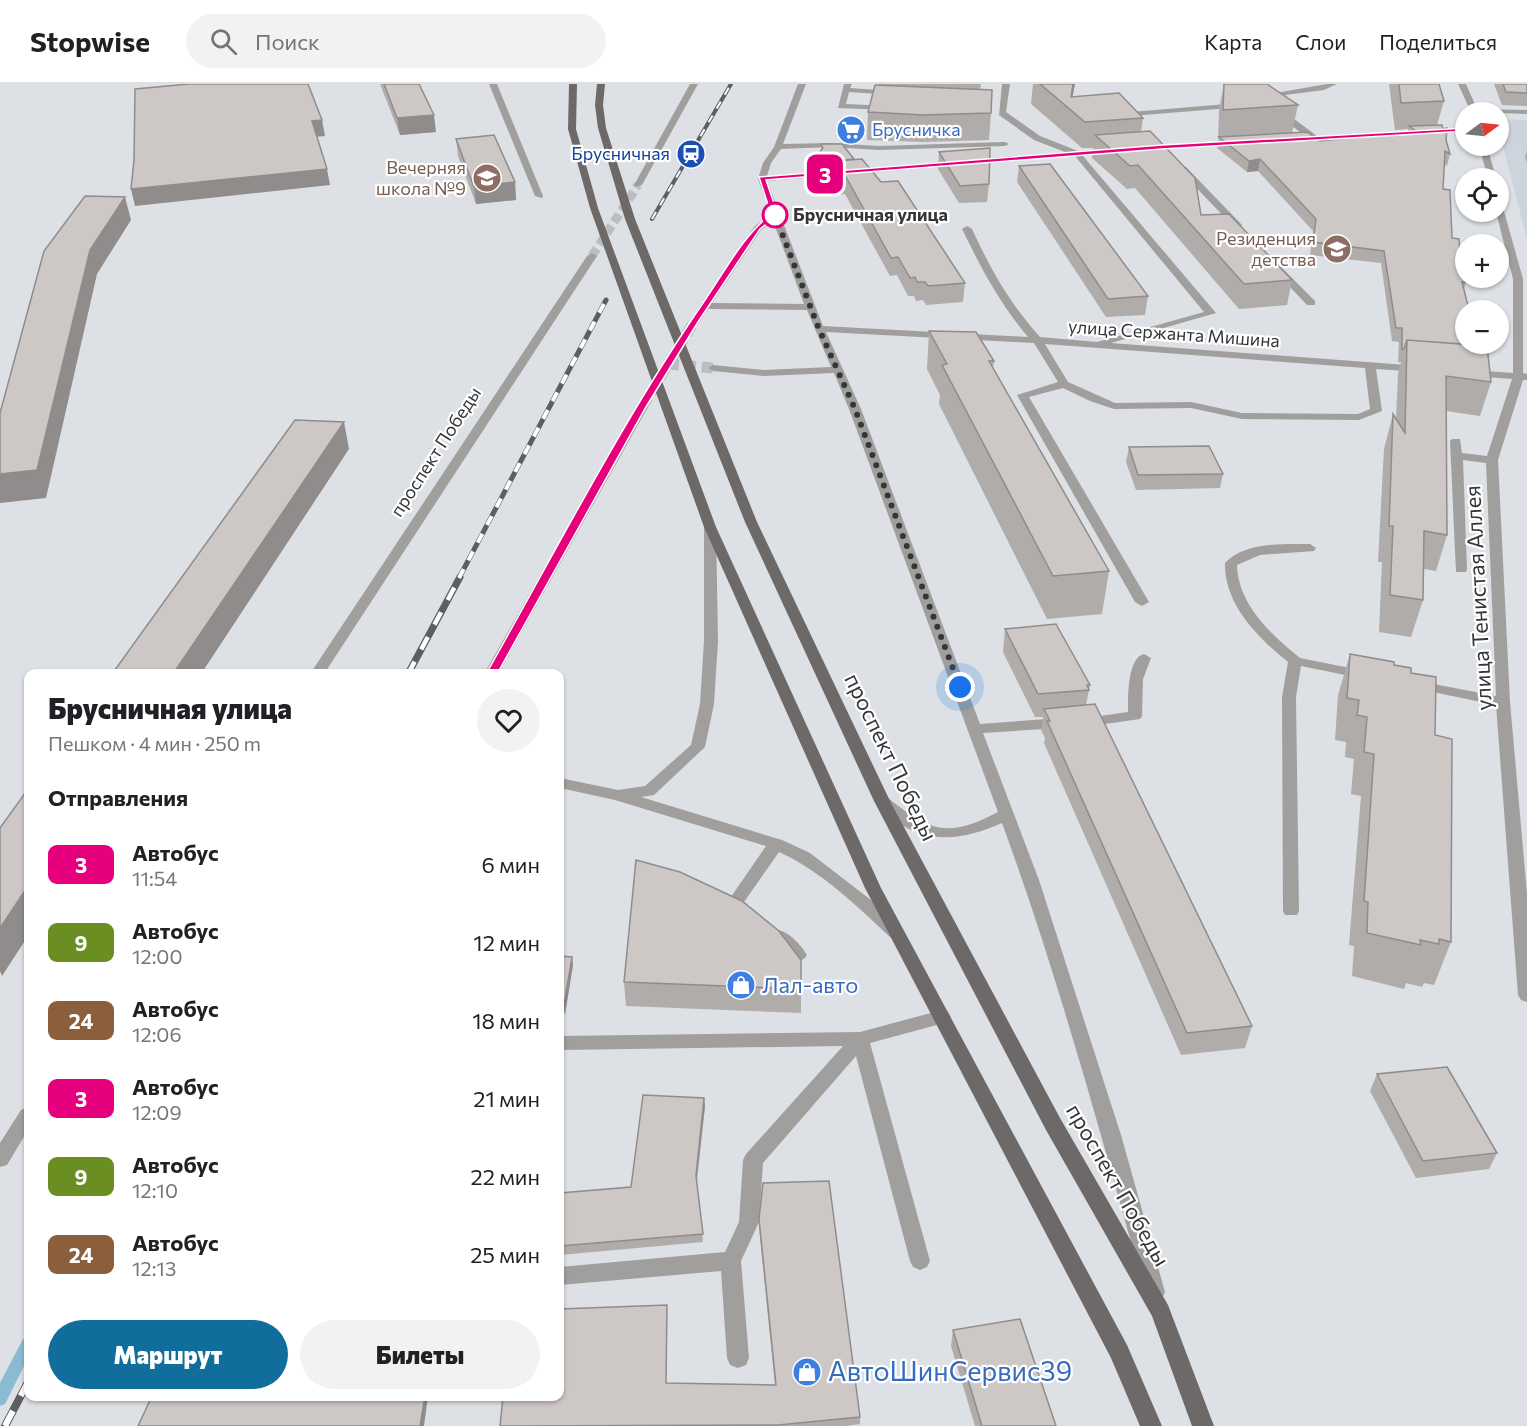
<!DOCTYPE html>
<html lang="ru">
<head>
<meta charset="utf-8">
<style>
  body { margin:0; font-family:Commissioner,sans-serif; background:#f2f2f2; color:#202124; height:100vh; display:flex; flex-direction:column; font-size:22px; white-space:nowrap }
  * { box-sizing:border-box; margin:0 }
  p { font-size:20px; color:#757577 }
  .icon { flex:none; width:33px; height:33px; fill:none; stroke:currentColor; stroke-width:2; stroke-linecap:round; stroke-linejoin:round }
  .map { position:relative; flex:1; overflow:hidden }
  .side { position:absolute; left:24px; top:585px; width:540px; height:732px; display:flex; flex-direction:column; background:#fff; border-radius:12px; box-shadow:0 2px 4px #0004 }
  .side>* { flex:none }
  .badge { padding:0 12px; border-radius:9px; font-size:21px; line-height:39px }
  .needle { width:39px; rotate:75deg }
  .tools { position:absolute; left:1455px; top:18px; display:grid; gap:12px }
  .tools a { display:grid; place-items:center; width:54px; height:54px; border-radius:50%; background:#fff; box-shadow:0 2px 4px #0004; font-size:30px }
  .you { position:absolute; width:30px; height:30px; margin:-15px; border:4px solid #fff; border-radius:50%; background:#1a73e8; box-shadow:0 0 0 9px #1a73e833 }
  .map>.badge { position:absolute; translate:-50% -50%; box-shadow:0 0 0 3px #fff }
  h2 { padding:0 24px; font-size:22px; line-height:54px }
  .round { display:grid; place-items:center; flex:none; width:63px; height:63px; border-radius:32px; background:#f2f2f2 }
  .overview { display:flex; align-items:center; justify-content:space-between; height:102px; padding:0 24px }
  h1 { font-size:28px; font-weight:800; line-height:45px }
  .primary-button { display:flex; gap:12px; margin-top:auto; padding:12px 24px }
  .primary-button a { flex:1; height:69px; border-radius:36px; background:#116d9c; color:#fff; font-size:24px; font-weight:800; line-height:69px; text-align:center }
  .primary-button a+a { background:#f2f2f2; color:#202124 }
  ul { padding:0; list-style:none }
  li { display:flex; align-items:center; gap:18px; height:78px; padding:0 24px }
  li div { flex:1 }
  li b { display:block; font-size:22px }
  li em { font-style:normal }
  li .badge { min-width:66px; font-weight:700; text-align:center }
  header { display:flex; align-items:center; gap:36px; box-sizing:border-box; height:84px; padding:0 30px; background:#fff; border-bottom:2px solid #e0e0e0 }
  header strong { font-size:28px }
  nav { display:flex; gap:33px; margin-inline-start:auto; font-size:21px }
  .search { width:420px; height:54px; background:#f2f2f2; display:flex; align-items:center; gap:15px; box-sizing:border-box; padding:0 21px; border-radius:33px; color:#757577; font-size:22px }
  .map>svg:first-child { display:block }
</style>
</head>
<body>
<header>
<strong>Stopwise</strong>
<div class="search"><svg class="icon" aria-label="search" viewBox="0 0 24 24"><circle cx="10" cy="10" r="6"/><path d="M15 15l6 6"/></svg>Поиск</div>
<nav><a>Карта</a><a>Слои</a><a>Поделиться</a></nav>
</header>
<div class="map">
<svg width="1527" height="1342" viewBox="0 0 1527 1342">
  <rect width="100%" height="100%" fill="#dde0e4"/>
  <!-- built -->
  <path fill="#cdd4de" d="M1498,35L1527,36V155L1499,47Z"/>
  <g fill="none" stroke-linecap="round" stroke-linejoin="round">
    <!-- stream -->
    <path fill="#89bcd2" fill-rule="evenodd" d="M28,1253V1274L5,1320L0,1322V1299L23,1255Z"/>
    <!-- minor-tunnel-far1 -->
    <path stroke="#bbbec1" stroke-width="9" stroke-dasharray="9 4.5" stroke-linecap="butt" d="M592,172L638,101"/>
    <!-- minor-tunnel -->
    <path stroke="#bbbec1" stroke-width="11" stroke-dasharray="11 6" stroke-linecap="butt" d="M668,280L713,284
      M642,323L694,238"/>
    <!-- minor -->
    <path fill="#a19f9e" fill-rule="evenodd" d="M489,0H497L543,112L542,114L535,112Z
      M690,0H698L642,101L635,103L634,101Z
      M798,0H806L783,60L830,59L879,62L1005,58L1009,60L1005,62L879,66L830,63L781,65L771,79L767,92L1065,68L1034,56L999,31L1002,0H1010L1006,28L1040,52L1078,67L1115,65V69H1112L1083,72L1216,229L1111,259L1420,282L1425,285L1420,288L1376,285L1382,327L1359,336L1242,335L1191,324L1114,325L1090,317L1063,304L1029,313L1149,518L1142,522L1135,518L1017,311L1058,298L1034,259L826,248L861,325L980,640L1060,634L1067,639L1060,644L983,649L1039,796L1121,1051L1165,1208L1162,1215L1155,1217L1148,1215L1145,1208C1101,1051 1058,892 1002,739C964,756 925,762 891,733C885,728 879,723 874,717L882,712L887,713C929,747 947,755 998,728L849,325L834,289L764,292L713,287L708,284L713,281L764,286L831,283L807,226L708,225L698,240L689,238L755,142L771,130L758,95L763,79L774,63ZM1075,72L1204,228L1097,258L1040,253C1009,218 992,188 972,145L967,142L962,145C981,184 1000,220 1028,253L823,242L767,97ZM773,137L804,220L712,219L761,146ZM1045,260L1365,284L1370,325L1358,330L1242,329L1191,318L1115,319L1068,298Z
      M844,0H852L850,4L893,7L897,9L893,11L849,8L846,20L888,22L892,24L888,26L838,24Z
      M1327,0H1337L1324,6L1262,14L1258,12Z
      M1458,0H1466L1477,25L1527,26V30L1471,28Z
      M1239,19H1242V23L1119,33L1115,31L1119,29Z
      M1276,26H1282L1317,52L1466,44V48L1298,58L1294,56L1295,54L1307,53L1276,30Z
      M1238,57L1242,59L1241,61L1145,66L1141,64L1145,62Z
      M1479,62H1487L1496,94H1488Z
      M1180,83H1186L1242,141V145H1236L1180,87Z
      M1498,117L1502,120L1523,195V289L1527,290V296H1523L1498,376L1510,618L1527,810V918L1521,916L1518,911L1496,621L1418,605L1411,601L1418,597L1496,612L1486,379L1463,376L1467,485L1466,488H1456L1450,357L1452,355H1460L1462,369L1487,372L1512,295L1471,292L1466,289L1471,286L1513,289V195L1496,128H1498Z
      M592,169L597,172L324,590H310L587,172Z
      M1275,183H1281L1315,217V221H1307L1275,187Z
      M642,320L648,323L498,590H484L636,323Z
      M710,439L716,443L718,557L714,620L705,663L654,711L641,713L782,756L810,769L871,816L902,845L904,849L902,853L896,855L890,853C857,822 821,787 779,768L744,818L753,827L751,831H739L726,820L766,762L615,716L560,704V694L618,706L645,702L691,661L700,620L704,557V443Z
      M1310,460L1316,464L1314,467L1260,471L1237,481C1238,520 1271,551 1300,574L1365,587L1372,591L1365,595L1301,582L1296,613L1299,827L1297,831H1285L1283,827L1282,613L1288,578C1258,554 1224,520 1225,479C1244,458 1284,460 1310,460Z
      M1144,570L1151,574L1143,595L1142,632L1140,635L1084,643L1079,641L1077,638L1079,635L1128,628C1128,614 1127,574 1144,570Z
      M779,846C790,849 801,861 807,871L804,875C791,880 777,863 770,852L773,848Z
      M942,926L948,928L951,933L948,938L870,959L930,1177L927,1183L920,1186L913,1183L910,1177L856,972L763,1079L759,1138L741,1177L749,1274L746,1281L738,1284L730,1281L727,1274L721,1187L560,1201V1183L725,1168L739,1138L743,1076L746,1070L843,962L560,966V952L860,948Z
      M28,1023V1046L7,1081L0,1083V1059L21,1026Z"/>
    <!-- major -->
    <path fill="#6d6969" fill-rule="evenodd" d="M569,0H577L576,45L598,124L716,443L881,804L1127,1261L1162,1342H1140L1111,1274L865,804L704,443L590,124L568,45Z
      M597,0H605L603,21L606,44L635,135L757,438L890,717L1060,1034L1168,1221L1214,1342H1192L1152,1232L1046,1046L874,717L745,438L625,135L598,44L595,21Z"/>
    <!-- rail-far3 casing -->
    <g stroke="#5d5e60" stroke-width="4">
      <path id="rail-far3" d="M652,135L731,0"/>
    </g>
    <!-- rail-far2 casing -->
    <g stroke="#5d5e60" stroke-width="5">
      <path id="rail-far2" d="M459,494L606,216"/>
    </g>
    <!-- rail-far1 casing -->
    <g stroke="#5d5e60" stroke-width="7">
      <path id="rail-far1" d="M408,590L460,493"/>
    </g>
    <!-- rail casing -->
    <g stroke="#5d5e60" stroke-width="8">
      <path id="rail" d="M5,1342L28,1298"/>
    </g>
    <!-- rail-far3 -->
    <use href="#rail-far3" stroke="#fff" stroke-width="2" stroke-dasharray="8" stroke-linecap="butt"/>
    <!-- rail-far2 -->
    <use href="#rail-far2" stroke="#fff" stroke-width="4" stroke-dasharray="10" stroke-linecap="butt"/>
    <!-- rail-far1 -->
    <use href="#rail-far1" stroke="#fff" stroke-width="4.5" stroke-dasharray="14" stroke-linecap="butt"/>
    <!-- rail -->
    <use href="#rail" stroke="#fff" stroke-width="6" stroke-dasharray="17" stroke-linecap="butt"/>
  </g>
  <!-- wall -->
  <path fill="#b0acaa" d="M380,0H419L436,48L400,51Z
    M879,0H981L980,6L991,29L989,56L922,58L867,56L868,28Z
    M1033,0H1075L1072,13L1143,34L1141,48L1201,131L1292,196L1287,221L1239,225L1135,104L1127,105L1092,74L1093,64H1082L1031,20Z
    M1224,0L1298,21L1292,49L1320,57L1408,48V45L1395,46L1389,0H1439L1444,17L1437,41L1446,56L1450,70L1447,82L1444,80L1443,105L1452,154L1460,171L1466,198L1464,205L1466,260L1491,298L1480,332L1446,327L1447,451L1436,487L1424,485L1423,516L1411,553L1379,548L1382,478H1378L1384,365L1393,330L1396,336L1398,289L1401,278H1398L1399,258L1392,257L1381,179L1310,171L1313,147L1258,87L1247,88L1217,64L1219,55L1218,56L1219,26Z
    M1494,0H1527V22L1502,21Z
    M456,55L515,98L516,116L476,120L458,72Z
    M821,60L854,75L965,199L963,218L926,221L923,216L916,217L914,212H908L897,191L890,192L845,110L837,111L826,94V85H820L816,79V73L821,67Z
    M1527,66V80L1525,73Z
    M939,68L989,100L987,118L959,119L938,85Z
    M1019,82L1148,212L1145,231L1106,233L1017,98Z
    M929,247L994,277L993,284L1109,487L1102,530L1047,535L939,320L940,311L927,285Z
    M1129,363L1223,390L1220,404L1136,406L1126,378Z
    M1005,545L1090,601L1086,621L1252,942L1245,964L1181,971L1044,659L1045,654L1041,646L1043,633H1035L1003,568Z
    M1350,570L1394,581L1411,589L1435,651L1451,858L1434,901L1424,899L1422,903L1406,899L1404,905L1352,892L1354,862L1349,861L1361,712L1351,710L1354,675L1345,673L1346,658L1335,656L1338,611Z
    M560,872L572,873L573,881L565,930H560Z
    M624,898L801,905V929L626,922Z
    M1377,990L1497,1069L1489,1085L1416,1094L1370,1007Z
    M704,1014L705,1022L697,1097L703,1158L560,1171V1109L631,1103Z
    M759,1135L860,1333V1340L846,1342H500L667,1229L666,1299L775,1301L759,1144Z
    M953,1246L1056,1342H975L951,1262Z"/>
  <!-- shaded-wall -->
  <path fill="#908c8b" d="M1073,0H1075L1070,25H1069Z
    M434,31L436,48L400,51L397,34Z
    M322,36L325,52L315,53L312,37Z
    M1260,75L1258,87L1247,88L1249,77Z
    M826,79V85H820V80Z
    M327,85L330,101L135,122L131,105Z
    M515,98L516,116L476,120L474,103Z
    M125,113L131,136L97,190L46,414L0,419V390L90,166Z
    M344,338L349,365L201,590H173Z
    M28,802V852L2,892L0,887V844Z
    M572,873L573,881L565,930L564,921Z
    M704,1014L705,1022L696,1100V1092Z
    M425,1312H428L424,1342H420Z"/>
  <!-- building -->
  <path fill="#cdc8c6" stroke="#908c8b" stroke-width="1.5" d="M189,0H308L322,36L312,37L327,85L131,105L134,76L135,5Z
    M384,0H419L434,31L397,34Z
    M1040,0H1073L1071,13L1119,9L1143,34L1085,38Z
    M1224,0H1267L1298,21L1223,26Z
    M1399,0H1439L1444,17L1401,19Z
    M1503,0H1527V9L1506,8Z
    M875,1L992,6L991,29L923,31L868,28Z
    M1442,41L1443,45L1447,44L1446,56L1450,70L1445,67L1443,105L1450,106L1452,154L1459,155L1460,171L1466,198H1462L1469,226H1466V260H1476V261L1407,256L1404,265H1402V244H1396L1384,167L1313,158L1316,135L1260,75L1249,77L1219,53L1307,48L1320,57L1416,47L1409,42Z
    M1150,47L1195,94L1201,131L1229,130L1292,196L1244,200L1138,81L1130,82L1095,51Z
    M494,51L515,98L474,103L456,55Z
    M821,60H842L854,75L826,78L827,79L820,80L816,73L823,64Z
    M990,64L989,100L960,102L939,68Z
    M862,75L881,98L898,97L965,199L928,202L925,198H917L915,193L910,194L898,173L891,174L846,93L837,94L826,78Z
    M1050,80L1148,212L1108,215L1019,82Z
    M85,112L125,113L90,166L37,386L0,390V329L44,167Z
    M929,247L976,248L994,277H989L1109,487L1053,492L942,281L947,280Z
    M1407,256L1487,262L1491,298L1446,292L1447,451L1424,447L1423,516L1390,511L1393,442H1389L1393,330L1405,349Z
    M295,336L344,338L173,590H112Z
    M1209,362L1223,390L1138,391L1129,363Z
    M1056,540L1090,601H1087L1089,606L1038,610L1005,545Z
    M1350,570L1394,578V581L1411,584V589L1436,593L1435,651L1452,655L1451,858L1439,855V860L1420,856L1421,861L1367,849L1368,818L1364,817L1374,670L1364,668L1367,633L1357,631L1359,616L1347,614Z
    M1095,620L1252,942L1187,949L1047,637H1050L1044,625Z
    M28,705V802L0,844V744Z
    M636,776L680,788L742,817L779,847L801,876V905L624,898Z
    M560,872L572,873L564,921H560Z
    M1447,983L1497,1069L1423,1077L1377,990Z
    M643,1011L704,1014L696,1092L703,1150L560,1162V1109L631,1103Z
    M829,1097L860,1333L778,1341L500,1342L503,1312H560V1225L667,1221L666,1299L776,1301L759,1135L763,1099Z
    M1020,1235L1056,1342H982L953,1246Z
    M152,1312H425L420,1342H138Z"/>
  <!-- line -->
  <path fill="#e6007e" stroke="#fff" stroke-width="1.5" d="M1466,44L1468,47L1162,65L766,96L778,131L760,145L698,238L646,323L497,590L491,593L486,590C557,465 623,335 705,216C725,187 743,152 771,130L759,93L1162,61Z"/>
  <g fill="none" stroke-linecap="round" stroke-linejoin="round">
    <!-- walk -->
    <path stroke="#353637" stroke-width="6" stroke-dasharray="0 10.8" d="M775,131L819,245L855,325L960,603"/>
  </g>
  <!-- icons -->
  <defs>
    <g id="supermarket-disc" transform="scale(1.5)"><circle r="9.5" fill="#3f7fe0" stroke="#fff"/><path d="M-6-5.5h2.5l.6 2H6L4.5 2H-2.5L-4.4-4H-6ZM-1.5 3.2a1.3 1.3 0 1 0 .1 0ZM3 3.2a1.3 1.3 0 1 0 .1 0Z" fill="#fff"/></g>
    <g id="station-disc" transform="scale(1.5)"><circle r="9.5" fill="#1a4fb4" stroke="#fff"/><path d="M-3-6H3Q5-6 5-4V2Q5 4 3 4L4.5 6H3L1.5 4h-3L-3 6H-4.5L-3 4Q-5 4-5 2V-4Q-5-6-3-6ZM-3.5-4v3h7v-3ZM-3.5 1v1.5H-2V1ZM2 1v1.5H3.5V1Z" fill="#fff"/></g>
    <g id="school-disc" transform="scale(1.5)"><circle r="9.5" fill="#8d6e63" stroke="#fff"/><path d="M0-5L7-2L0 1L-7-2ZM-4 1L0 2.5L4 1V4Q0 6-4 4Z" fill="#fff"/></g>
    <g id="shop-disc" transform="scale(1.5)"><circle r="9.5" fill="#3f7fe0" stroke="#fff"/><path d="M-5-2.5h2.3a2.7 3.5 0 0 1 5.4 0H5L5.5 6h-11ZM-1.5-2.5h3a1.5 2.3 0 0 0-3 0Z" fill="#fff"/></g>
  </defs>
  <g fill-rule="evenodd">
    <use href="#supermarket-disc" x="851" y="46"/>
    <use href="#station-disc" x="691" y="70"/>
    <use href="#school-disc" x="487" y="94"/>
    <use href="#school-disc" x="1337" y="165"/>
    <use href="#shop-disc" x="741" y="901"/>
    <use href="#shop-disc" x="807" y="1288"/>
  </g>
  <!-- markers -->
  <circle fill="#fff" stroke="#e6007e" stroke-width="3" cx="775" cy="131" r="12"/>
  <g text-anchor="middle" stroke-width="4.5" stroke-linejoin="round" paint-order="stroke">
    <!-- far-shop labels -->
    <g font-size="18" fill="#366cbe" stroke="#fff" text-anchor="start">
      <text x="872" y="52">Брусничка</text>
    </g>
    <!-- far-transit labels -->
    <g font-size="18" fill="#164399" stroke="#fff" text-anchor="end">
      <text x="670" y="76">Брусничная</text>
    </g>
    <!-- far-education labels -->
    <g font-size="18" fill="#785e54" stroke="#fff" text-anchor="end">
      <text x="466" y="90">Вечерняя<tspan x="466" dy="21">школа №9</tspan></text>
      <text x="1316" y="161">Резиденция<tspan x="1316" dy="21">детства</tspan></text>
    </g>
    <!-- far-stop labels -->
    <g font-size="18" font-weight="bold" fill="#353637" stroke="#fff" text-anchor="start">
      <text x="793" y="137">Брусничная улица</text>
    </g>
    <!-- far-street labels -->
    <g font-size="18" fill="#353637" stroke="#fff">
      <text transform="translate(1174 250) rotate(4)" y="6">улица Сержанта Мишина</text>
      <text transform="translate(436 368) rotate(-57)" y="6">проспект Победы</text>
    </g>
    <!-- street labels -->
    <g font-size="22" fill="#353637" stroke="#fff">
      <text transform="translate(1478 514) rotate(-93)" y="8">улица Тенистая Аллея</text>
      <text transform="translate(891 673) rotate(64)" y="8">проспект Победы</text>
      <text transform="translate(1118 1101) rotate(60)" y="8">проспект Победы</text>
    </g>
    <!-- shop labels -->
    <g font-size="22" fill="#366cbe" stroke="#fff" text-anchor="start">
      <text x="762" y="909">Лал-авто</text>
    </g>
    <!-- near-shop labels -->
    <g font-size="27" fill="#366cbe" stroke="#fff" text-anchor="start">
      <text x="828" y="1297">АвтоШинСервис39</text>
    </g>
  </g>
</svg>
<div class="tools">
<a><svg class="needle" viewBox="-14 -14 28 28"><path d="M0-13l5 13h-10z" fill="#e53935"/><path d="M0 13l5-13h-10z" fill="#757577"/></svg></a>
<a><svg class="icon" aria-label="locate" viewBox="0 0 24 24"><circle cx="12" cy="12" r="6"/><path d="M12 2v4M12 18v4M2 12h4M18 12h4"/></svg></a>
<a>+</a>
<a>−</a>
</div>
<div class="you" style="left:960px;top:603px"></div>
<b class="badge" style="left:825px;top:90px;background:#e6007e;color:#fff">3</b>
<section class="side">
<div class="overview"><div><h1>Брусничная улица</h1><p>Пешком · 4 мин · 250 m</p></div><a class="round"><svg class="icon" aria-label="heart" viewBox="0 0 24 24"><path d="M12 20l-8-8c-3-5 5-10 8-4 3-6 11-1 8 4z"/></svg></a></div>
<h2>Отправления</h2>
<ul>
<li><span class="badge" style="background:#e6007e;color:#fff">3</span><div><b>Автобус</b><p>11:54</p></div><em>6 мин</em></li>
<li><span class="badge" style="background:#6b8e23;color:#fff">9</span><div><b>Автобус</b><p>12:00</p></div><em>12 мин</em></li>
<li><span class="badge" style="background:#8b5e3c;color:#fff">24</span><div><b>Автобус</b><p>12:06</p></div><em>18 мин</em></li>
<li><span class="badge" style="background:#e6007e;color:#fff">3</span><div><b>Автобус</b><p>12:09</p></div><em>21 мин</em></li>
<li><span class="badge" style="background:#6b8e23;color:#fff">9</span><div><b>Автобус</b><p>12:10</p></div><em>22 мин</em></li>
<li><span class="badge" style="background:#8b5e3c;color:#fff">24</span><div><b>Автобус</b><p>12:13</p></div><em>25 мин</em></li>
</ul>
<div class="primary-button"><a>Маршрут</a><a>Билеты</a></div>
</section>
</div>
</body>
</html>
